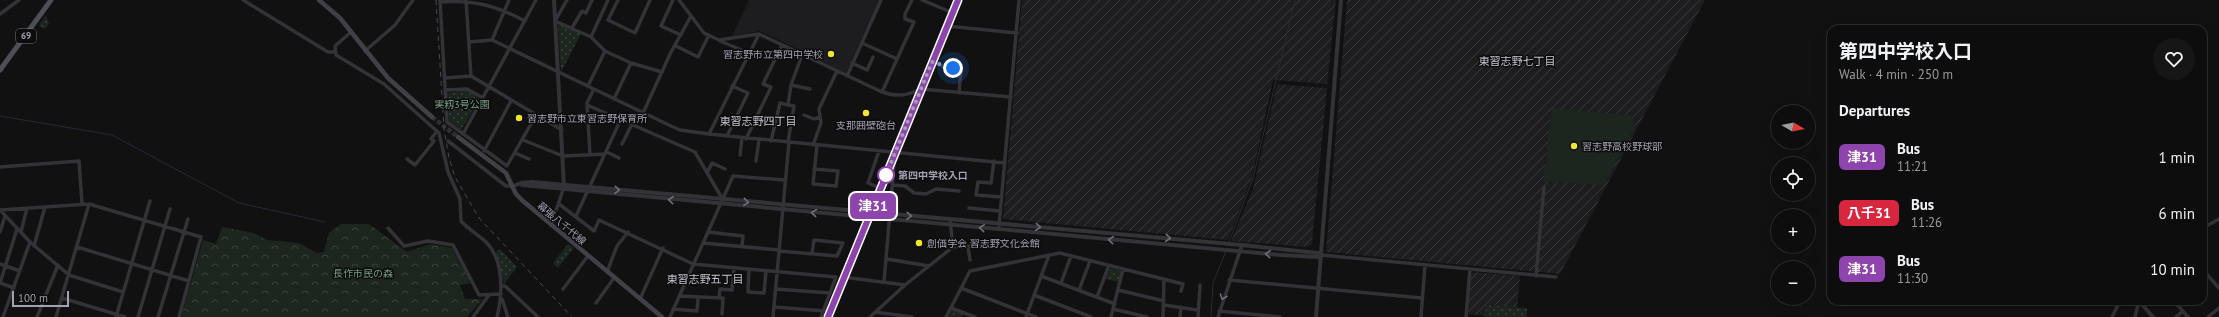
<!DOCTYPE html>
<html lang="en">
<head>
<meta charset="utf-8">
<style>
  body { margin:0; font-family:"PT Sans","Noto Sans JP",sans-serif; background:#161617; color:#f1f3f6; height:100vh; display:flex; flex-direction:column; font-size:15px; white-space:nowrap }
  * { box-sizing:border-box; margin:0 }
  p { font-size:13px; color:#9a9c9e }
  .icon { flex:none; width:22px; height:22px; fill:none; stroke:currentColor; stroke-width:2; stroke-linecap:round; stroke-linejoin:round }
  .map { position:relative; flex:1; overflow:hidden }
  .side { position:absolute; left:1827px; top:25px; width:380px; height:280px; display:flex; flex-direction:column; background:#0d0d0e; border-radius:12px; box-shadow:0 4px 16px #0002,0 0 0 1px #2d2d2e }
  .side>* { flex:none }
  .badge { padding:0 8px; border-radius:6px; font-size:14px; line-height:26px }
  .needle { width:26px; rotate:100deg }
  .controls { position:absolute; left:1771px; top:105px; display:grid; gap:8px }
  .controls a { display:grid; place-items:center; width:44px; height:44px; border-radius:50%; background:#0d0d0e; box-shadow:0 4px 16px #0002,0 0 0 1px #2d2d2e; font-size:20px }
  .scale { position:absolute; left:12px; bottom:10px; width:57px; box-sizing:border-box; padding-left:4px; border:2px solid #a2a2b3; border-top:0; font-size:11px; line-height:14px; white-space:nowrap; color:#a2a2b3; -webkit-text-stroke:3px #0c0c0d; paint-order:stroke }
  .you { position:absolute; width:20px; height:20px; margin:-10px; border:3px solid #fff; border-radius:50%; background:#1a73e8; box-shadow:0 0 0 6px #1a73e833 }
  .map>.badge { position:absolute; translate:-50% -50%; box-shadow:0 0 0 2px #fff }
  h2 { padding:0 12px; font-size:15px; line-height:36px }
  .round { display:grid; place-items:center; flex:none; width:42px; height:42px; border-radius:21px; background:#161617 }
  .headline { display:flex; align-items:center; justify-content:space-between; height:68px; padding:0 12px }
  h1 { font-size:19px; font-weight:700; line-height:30px }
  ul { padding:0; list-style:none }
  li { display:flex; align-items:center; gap:12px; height:56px; padding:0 12px }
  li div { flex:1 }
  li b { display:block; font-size:15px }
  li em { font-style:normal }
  li .badge { min-width:44px; font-weight:700; text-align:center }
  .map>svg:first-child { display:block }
</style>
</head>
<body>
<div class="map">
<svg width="2219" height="317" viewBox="0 0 2219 317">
  <defs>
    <pattern id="industrial-furrows" width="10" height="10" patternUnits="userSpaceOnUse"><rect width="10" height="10" fill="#1d1d1f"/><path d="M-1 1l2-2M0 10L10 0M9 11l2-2" fill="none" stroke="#3b3b3d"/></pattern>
    <pattern id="forest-crowns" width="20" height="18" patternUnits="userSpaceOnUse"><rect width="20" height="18" fill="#1d251f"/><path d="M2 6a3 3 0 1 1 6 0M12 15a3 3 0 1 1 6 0" fill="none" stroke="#3b423d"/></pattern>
    <pattern id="park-dots" width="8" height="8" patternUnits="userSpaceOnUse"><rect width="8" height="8" fill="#1d251f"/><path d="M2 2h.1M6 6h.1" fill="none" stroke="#3b423d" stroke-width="1.8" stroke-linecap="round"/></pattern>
  </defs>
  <rect width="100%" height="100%" fill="#111112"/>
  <!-- built -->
  <path fill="#1d1d1f" d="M749,0H879L846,73L760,31L732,36Z"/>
  <!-- industrial -->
  <path fill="url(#industrial-furrows)" d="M1022,0H1336L1327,84L1273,80L1252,177L1228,240L1003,219Z
    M1347,0H1705L1560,274L1326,252Z
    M1277,84L1327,88L1312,244L1308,247L1231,241L1253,189Z
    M1471,272L1520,276L1517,307L1487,305L1485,316L1468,314Z"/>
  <!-- green -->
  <path fill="#1d251f" d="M1552,108L1632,116L1635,127L1604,185L1543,182Z"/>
  <!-- forest -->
  <path fill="url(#forest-crowns)" d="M341,224H369L407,252L430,244L452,248L471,283L460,285L465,299H483L467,317H181L203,240L216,244L222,227L254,233L267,240L299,243L317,253L324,252L329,233Z"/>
  <!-- park -->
  <path fill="url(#park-dots)" d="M46,15L49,24L44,29L39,25Z
    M558,24L581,34L561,72Z
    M466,90L480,99L461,130L449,120L447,93Z
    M568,244L574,248L558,268L553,263Z
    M500,249L517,267L504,284L496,252Z
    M1111,268L1121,271L1119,282L1105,279Z
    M1486,305L1527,308V317H1485Z
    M952,310L963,314L962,317H948Z"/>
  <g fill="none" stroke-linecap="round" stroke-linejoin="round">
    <!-- stream -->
    <path stroke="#272b36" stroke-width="1" d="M0,116L112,135L239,203L325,222
      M1229,242L1253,178L1295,0
      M1211,317L1213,283L1226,251"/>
    <!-- secondary-tunnel -->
    <path stroke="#2e2e32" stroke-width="4.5" stroke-dasharray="4.5 2" stroke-linecap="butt" d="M432,117L458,137"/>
    <!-- minor -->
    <path stroke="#323237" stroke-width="3.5" d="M243,0L328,52H334
      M440,0L447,122L507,166L536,115
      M466,0L471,76
      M567,0L555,21L591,37L605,51L631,63L662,72
      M618,0L608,20L635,33L650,0
      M673,0L661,26L681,35
      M679,0L704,33L719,40L759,34L882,92C898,97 906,96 921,89L1011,97
      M922,0L953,13
      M440,2C475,0 494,5 525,21
      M0,14L19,0
      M947,26L1017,33
      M572,28L582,11L586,13L592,0
      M351,32L335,46L336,55L384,84L439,133L448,172L460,199L461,221C468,229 477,234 485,241C504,259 503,293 497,317
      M591,37L608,0
      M492,40L509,0
      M720,41L749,53
      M469,42L492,40L671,126L680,130L709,134L759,34
      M862,43L897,59
      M676,46L698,57L709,35
      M365,51L395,25L413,0
      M932,62L944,67L961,68L959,93
      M852,63L867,70L873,57
      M847,76L881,0
      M445,78L471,76L562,130
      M791,85L810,89
      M588,86L605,51
      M445,90L467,89L483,98
      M882,92L914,22L905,19V14L912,0
      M614,99L631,63
      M587,105L695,152L723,200
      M643,113L671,52L691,16
      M804,115L814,119L820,117
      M463,134L536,0
      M709,134L1005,163
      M727,136L748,93L732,86
      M746,139L771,87L763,84L782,45
      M523,140L563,156L605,154
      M448,141L506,186H513
      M771,141L780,103L788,105
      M788,142L794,106L788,105L791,85L802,55
      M622,144L632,124
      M813,145L821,123L819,109L837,71
      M484,151L511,101
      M879,151L868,183L880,188
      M607,152L619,158
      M515,153L529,159
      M590,155L587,103L594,89
      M740,155L742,138
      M407,159L415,165L434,141L431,139L437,131
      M756,161L759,140
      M994,161L991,183L978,182L976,195L1002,197
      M0,167L79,161L82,204
      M814,169L838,171L836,186L813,184L817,145
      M708,171L712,163L725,169
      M894,185L905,186L914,193L926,194L936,189L959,191
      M559,204L594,231L599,220L693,264L836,277L821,317
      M969,208L1000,211
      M0,210L89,204L201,237L179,317
      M0,210L30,242L69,275L123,292
      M576,216L621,119
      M950,219L953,247
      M551,225L563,190
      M999,226L1019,0
      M388,228L404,246L428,241L453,245L479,295L501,294
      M2203,228L2219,219
      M0,232L5,216
      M21,232L27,208
      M708,232L743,236L742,246
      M703,243L779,250
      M34,246L45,207
      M77,247L189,281
      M968,247L970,260
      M779,251L837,256L843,243L814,240L812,253
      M1321,255L1556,277
      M887,259L929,266
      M0,264L20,271
      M749,269L748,292L764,293L766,271
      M2203,270L2219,288
      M607,272L617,246L628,232
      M1041,276L1115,304
      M1536,276L1544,187
      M843,277L905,285
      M1229,280L1422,298
      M884,282L894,165L891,163
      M0,283L17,229
      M0,283L14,288
      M1061,283L1071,256
      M501,286H505L538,317
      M961,288L1036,317
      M563,289L588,256
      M776,289L830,293
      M1079,290L1090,261
      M1118,290L1164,301
      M1034,295L1091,317
      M679,296L723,298L722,314
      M1097,297L1109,265
      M62,298L125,317
      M719,298L720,289L732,290L734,268
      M502,299L508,317
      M640,299L663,248
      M2174,301L2188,317
      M596,303L614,278
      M1164,305L1197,310
      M774,307L824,311
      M951,308L975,317
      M673,309L697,311L698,298
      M1113,309L1147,317
      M1219,311L1280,317
      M875,312L912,317
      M3,317L30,242
      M37,317L58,265
      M56,317L89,204
      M116,317L150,201
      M138,317L170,209
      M158,317L188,219
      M473,317L489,295
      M670,317L733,176L785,180
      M773,317L789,142
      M870,317L905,285L953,247L996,245
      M946,317L970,271L1060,253L1183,284L1181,291
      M1026,317L1049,255
      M1111,317L1123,269
      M1163,317L1164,279
      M1180,317L1181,307
      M1198,317L1200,285
      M1218,317L1242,245
      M1421,317L1425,265
      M1466,317L1470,269
      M2112,317L2120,301
      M2135,317L2139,301
      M2176,317L2183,311
      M2208,317L2219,308"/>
    <!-- tertiary -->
    <path stroke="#323237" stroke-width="4" d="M554,0L564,187
      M522,185L1281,255L1318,257L1321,255
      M513,186L521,183L532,182L1242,245L1318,253L1321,255
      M2139,301L2153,317
      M828,317L958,0
      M1316,317L1341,0"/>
    <!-- secondary -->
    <path stroke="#404047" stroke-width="4.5" d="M319,0L340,18L388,78L432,117
      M458,137L506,173L516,194L523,201L662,317"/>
    <!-- primary -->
    <path stroke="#4e4e56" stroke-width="5" d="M0,70L51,0"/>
    <!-- rail -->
    <path stroke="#494950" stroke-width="1" stroke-dasharray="5 4" stroke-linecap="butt" d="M436,0L444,129L449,158L455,177L479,218L572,317"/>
  </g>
  <!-- one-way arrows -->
  <defs><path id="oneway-chevron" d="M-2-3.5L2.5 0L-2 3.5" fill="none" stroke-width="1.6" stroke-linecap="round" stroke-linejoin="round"/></defs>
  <g stroke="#70707b">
    <use href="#oneway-chevron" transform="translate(617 190) rotate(4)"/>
    <use href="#oneway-chevron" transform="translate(671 200) rotate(-175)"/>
    <use href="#oneway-chevron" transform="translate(746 202) rotate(5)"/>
    <use href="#oneway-chevron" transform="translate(814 213) rotate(-175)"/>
    <use href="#oneway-chevron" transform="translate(909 216) rotate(4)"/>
    <use href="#oneway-chevron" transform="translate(1038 227) rotate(5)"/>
    <use href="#oneway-chevron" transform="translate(982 228) rotate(-175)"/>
    <use href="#oneway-chevron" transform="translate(1168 238) rotate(5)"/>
    <use href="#oneway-chevron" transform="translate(1111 240) rotate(-175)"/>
    <use href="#oneway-chevron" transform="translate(1268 254) rotate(-175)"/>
    <use href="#oneway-chevron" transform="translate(1223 297) rotate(109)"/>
  </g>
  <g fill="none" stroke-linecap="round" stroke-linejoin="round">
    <!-- line casing -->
    <g stroke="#fff" stroke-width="9">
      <path id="line" d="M828,317L958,0"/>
    </g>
    <!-- line -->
    <use href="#line" stroke="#8e44ad" stroke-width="6"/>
    <!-- walk -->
    <path stroke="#a2a2b3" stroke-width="4" stroke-dasharray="0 7.2" d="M886,175L932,62L953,68"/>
  </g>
  <!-- markers -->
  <g fill="#f1e629" stroke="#0c0c0d" stroke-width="1.5">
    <circle cx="831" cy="54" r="4"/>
    <circle cx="866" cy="113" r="4"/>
    <circle cx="519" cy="118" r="4"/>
    <circle cx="1574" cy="146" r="4"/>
    <circle cx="919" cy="243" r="4"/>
  </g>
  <circle fill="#fff" stroke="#8e44ad" stroke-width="2" cx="886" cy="175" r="8"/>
  <g text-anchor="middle" stroke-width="3" stroke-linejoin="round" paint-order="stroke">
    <!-- shield labels -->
    <rect fill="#0c0c0d" stroke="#757581" stroke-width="1" x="16" y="29" width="20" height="14" rx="3"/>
    <g font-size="9" font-weight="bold" fill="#a2a2b3">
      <text x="26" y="39">69</text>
    </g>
    <!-- poi labels -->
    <g font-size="10" fill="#a2a2b3" stroke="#0c0c0d" text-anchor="start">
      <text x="823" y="58" text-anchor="end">習志野市立第四中学校</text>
      <text x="527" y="122">習志野市立東習志野保育所</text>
      <text x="866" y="129" text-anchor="middle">支那囲壁砲台</text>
      <text x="1582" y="150">習志野高校野球部</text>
      <text x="927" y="247">創価学会 習志野文化会館</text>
    </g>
    <!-- park labels -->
    <g font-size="10" fill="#789e85" stroke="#0c0c0d">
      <text x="462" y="108">実籾3号公園</text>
      <text x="363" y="277">長作市民の森</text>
    </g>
    <!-- stop labels -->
    <g font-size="10" font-weight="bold" fill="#a2a2b3" stroke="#0c0c0d" text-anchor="start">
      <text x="898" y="179">第四中学校入口</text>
    </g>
    <!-- street labels -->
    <g font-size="10" fill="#a2a2b3" stroke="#0c0c0d">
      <text transform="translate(562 223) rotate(40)" y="4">幕張八千代線</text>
    </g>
    <!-- neighbourhood labels -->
    <g font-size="11" fill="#c3c3cf" stroke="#0c0c0d">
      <text x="1517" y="65">東習志野七丁目</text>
      <text x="758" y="125">東習志野四丁目</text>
      <text x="705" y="283">東習志野五丁目</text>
    </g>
  </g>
</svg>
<div class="controls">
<a><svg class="needle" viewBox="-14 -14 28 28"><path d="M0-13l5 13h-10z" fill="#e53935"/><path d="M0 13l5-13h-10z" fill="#9a9c9e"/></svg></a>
<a><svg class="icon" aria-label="locate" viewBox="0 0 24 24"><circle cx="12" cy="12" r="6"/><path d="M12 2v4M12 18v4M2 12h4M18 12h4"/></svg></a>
<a>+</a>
<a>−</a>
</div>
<div class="scale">100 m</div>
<div class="you" style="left:953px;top:68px"></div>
<b class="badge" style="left:873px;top:206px;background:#8e44ad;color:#fff">津31</b>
<section class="side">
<div class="headline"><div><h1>第四中学校入口</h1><p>Walk · 4 min · 250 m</p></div><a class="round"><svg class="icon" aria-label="heart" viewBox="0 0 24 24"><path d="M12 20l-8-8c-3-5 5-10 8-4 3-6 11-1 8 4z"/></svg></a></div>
<h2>Departures</h2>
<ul>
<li><span class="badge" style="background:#8e44ad;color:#fff">津31</span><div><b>Bus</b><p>11:21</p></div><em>1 min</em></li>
<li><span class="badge" style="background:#d7263d;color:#fff">八千31</span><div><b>Bus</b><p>11:26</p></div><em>6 min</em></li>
<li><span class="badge" style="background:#8e44ad;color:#fff">津31</span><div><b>Bus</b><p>11:30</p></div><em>10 min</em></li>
</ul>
</section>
</div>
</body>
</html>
